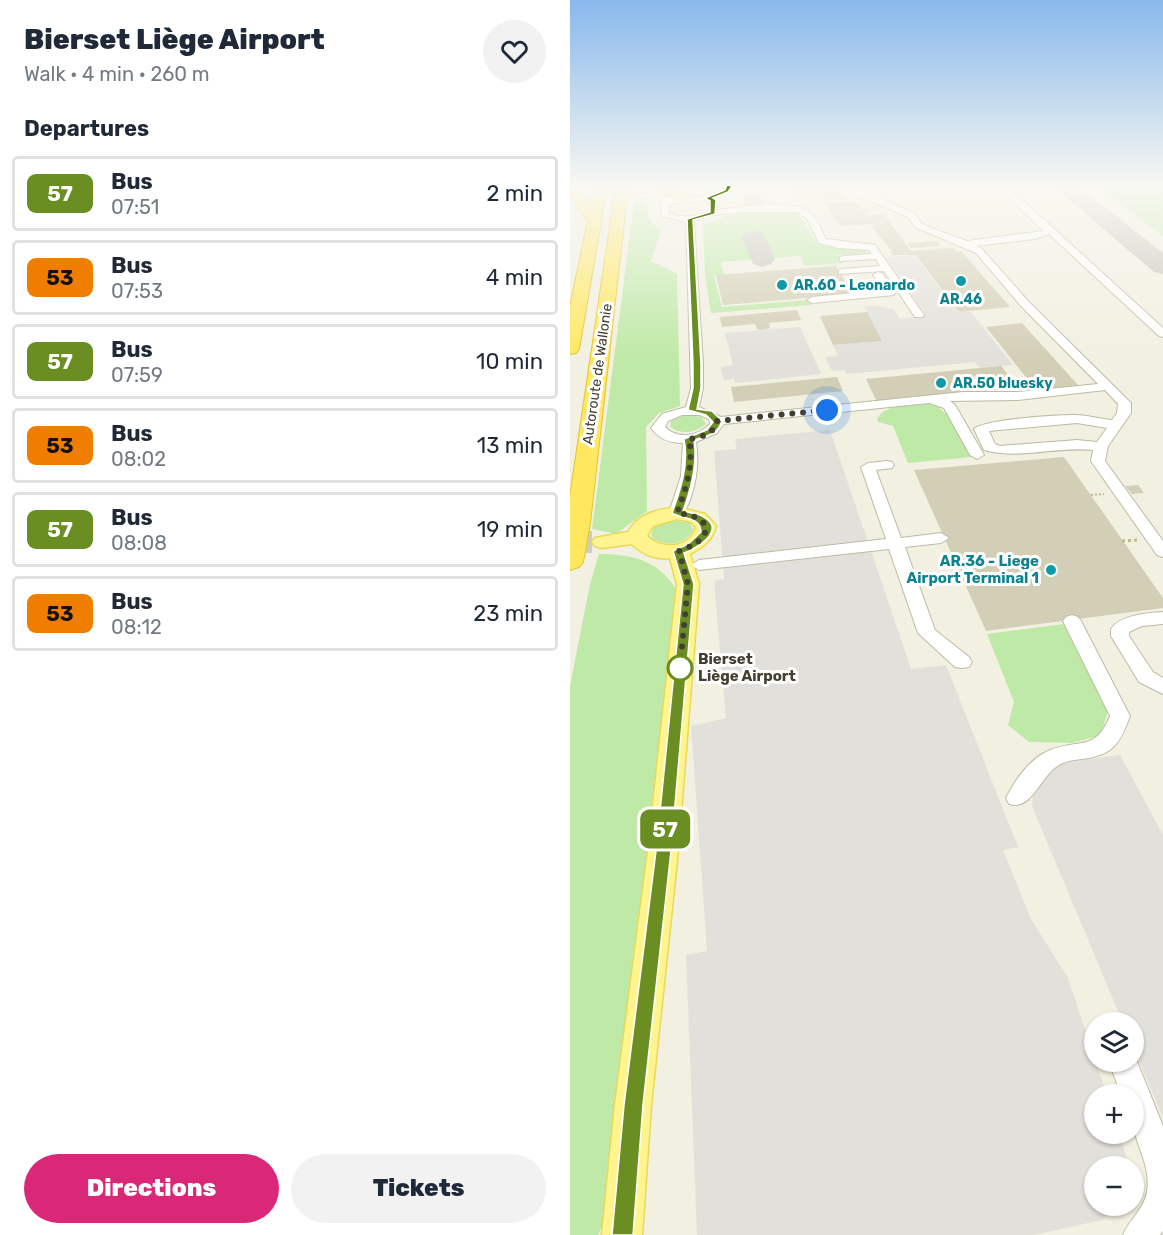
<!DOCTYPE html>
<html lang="en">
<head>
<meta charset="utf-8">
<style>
  body { margin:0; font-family:Rubik,sans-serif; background:#f2f2f3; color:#1f2937; height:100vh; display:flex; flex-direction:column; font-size:22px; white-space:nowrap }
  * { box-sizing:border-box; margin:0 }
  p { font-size:20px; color:#747a83 }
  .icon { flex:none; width:33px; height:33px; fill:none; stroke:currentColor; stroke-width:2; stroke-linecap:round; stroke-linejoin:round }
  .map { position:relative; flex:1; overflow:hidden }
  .sheet { display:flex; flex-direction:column; background:#fff; width:570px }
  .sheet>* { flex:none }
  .badge { padding:0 12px; border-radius:9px; font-size:21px; line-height:39px }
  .tools { position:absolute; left:514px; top:1012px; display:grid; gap:12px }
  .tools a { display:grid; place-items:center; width:60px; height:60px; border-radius:50%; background:#fff; box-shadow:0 2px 4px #0004; font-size:30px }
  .you { position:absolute; width:30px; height:30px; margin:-15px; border:4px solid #fff; border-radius:50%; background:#1a73e8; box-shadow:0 0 0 9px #1a73e833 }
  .map>.badge { position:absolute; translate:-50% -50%; box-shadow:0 0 0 3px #fff }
  h2 { padding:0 24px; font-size:22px; line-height:54px }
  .round { display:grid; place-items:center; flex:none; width:63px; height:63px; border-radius:32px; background:#f2f2f3 }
  .overview { display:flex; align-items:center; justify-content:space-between; height:102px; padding:0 24px }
  h1 { font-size:28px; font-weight:800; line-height:45px }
  .primary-button { display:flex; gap:12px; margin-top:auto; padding:12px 24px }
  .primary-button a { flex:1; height:69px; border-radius:36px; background:#db2777; color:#fff; font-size:24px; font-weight:800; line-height:69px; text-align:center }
  .primary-button a+a { background:#f2f2f3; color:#1f2937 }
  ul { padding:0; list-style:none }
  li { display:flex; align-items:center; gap:18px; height:75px; margin:0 12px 9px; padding:0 12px; border:3px solid #e0e1e3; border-radius:6px }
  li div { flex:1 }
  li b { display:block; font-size:22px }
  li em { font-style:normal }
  li .badge { min-width:66px; font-weight:700; text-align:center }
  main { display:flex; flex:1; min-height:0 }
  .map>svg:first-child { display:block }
</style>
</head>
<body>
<main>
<section class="sheet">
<div class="overview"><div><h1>Bierset Liège Airport</h1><p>Walk · 4 min · 260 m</p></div><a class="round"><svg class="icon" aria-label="heart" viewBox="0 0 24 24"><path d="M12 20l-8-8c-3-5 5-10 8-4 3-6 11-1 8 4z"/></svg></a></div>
<h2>Departures</h2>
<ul>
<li><span class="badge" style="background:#6b8e23;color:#fff">57</span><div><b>Bus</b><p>07:51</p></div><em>2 min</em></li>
<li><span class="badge" style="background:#ef7d00;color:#111">53</span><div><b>Bus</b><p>07:53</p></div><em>4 min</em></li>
<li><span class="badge" style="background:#6b8e23;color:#fff">57</span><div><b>Bus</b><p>07:59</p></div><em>10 min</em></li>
<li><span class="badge" style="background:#ef7d00;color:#111">53</span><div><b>Bus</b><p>08:02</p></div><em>13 min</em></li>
<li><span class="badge" style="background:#6b8e23;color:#fff">57</span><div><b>Bus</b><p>08:08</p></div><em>19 min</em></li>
<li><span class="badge" style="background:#ef7d00;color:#111">53</span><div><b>Bus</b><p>08:12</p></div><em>23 min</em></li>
</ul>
<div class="primary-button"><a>Directions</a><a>Tickets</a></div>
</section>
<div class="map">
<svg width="593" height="1235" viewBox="0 0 593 1235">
  <rect width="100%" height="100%" fill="#f2f0e1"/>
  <!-- green -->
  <path fill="#bfe9a7" d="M525,186H593V236Z
    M71,201L78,206C76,218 82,224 91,230L81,261L107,274L110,406L89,413L76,427L77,511L46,534L22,529L64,203Z
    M217,211L229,215L247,243C262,250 287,241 298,253L268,255L272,263L235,266L230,256L151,262L154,275L144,276L152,307L239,300L242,305L141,313L135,276L133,225L160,215Z
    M358,404L368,407L375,413H379L402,457L338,463L323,426L308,422L307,419C316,403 342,406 358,404Z
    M115,415L131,417L136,424C126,433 111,435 100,427L101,421Z
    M102,520L120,523L123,530C116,545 95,547 83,538L81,535L84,527Z
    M29,554C61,554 88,560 106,589L41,1207L28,1235H0V686L20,584Z
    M494,624L539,707L531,735L502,743L459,742L438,725L444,702L417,634Z"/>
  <!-- parking -->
  <path fill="#e2e0db" d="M345,255L388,312H401L443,365L410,368L405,362L277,374L275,370L262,371L255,357L268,356L263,345L312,341L294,306H306L324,309L330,319L356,315L316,257Z
    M230,327L251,374L165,383L164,379L154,380L150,367L163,365L155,333Z
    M260,430L341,669L376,665L448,847L433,850L461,919L498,978L537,1095H525V1134H549L558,1162L559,1167H525V1206H551L532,1220L464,1235H127L116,955L137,951L121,726L156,718L144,581L154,579L144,451L167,449L165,439Z
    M550,755L593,835V1118L564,1049V1023H553L462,806L463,790L485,764Z"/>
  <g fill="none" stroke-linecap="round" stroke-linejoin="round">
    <!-- taxiway -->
    <path fill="#c2c2ba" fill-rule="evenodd" d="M483,186H507L593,253V274L584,272Z
      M184,231L193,233L205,259L201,264L192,267L183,264L172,238L175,233Z"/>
  </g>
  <!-- building -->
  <path fill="#d3ceb6" d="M219,186H266L276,200L223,198Z
    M172,191H189L194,206L176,207Z
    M285,201L291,209H299L302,212L293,213L295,215L314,214L341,251L383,248L387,252L391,251L440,307L389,312L346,255H322L320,252H323L300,225L318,223L270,226L255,203Z
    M366,241L370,246L341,248L337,243Z
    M266,266L282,294L153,305L146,275Z
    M227,310L231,320L199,323L200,328L192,330L187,329L185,324L152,327L150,317Z
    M297,312L312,341L263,345L250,316Z
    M452,323L508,385L467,391L416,327Z
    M431,366L448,387L307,402L296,379Z
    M267,377L273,391L164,402L161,387Z
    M494,457L593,598V608L416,631L344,470Z
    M568,485L574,493L562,494L555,486Z"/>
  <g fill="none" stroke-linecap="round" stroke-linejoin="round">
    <!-- minor-tunnel -->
    <path stroke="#cfcdbe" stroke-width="9" stroke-dasharray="9 4.5" stroke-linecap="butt" d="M39,186L65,195"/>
    <!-- major-tunnel -->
    <path stroke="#cfcdbe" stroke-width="22" stroke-dasharray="22 11" stroke-linecap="butt" d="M0,542H32"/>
    <!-- minor casing -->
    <g stroke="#bdbaa4" stroke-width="2">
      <path id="minor" d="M154,186H163L157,193L146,198L148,210C170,207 220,199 238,211C247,217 251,230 256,239L305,245L354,315L353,317H345L314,271L269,274V270L272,269L310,266L306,259L270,261V257L273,256L302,254L299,250L268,248L249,243L237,219L227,212H177L143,215L124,221L133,364V388L129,407L151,417L393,392H448L528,384L451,306L406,253L345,227L338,217L286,195L281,186H289L292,191L344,213L351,223L361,228L397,241L473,231L428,186H437L593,328V337L589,336L479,234L465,239L406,246L412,249L459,302L561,403V413L538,446L535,461L593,541V557L587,555L521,461L523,450C487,446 449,460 414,450L404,429C414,419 488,415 505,415C517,415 530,419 542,420L547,413L548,404L535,390L448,400L380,401L385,405L414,455L407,459L400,455L374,408L359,403L154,424L147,433L126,442C130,465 125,496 112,516H102L99,513L111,476L113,443C99,443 89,439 81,428L92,414L116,407L121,388L116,222L91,216L92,203L61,195L65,193C87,197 137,205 154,186ZM136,200L139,201L140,210C127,218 112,218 98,213L100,204ZM112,415H129L139,419L140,424C128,436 108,440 95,427L98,421ZM507,423L537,428L527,442L507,440L430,446L425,444L419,431Z
        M308,272L312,273L325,293L324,295L242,303L237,300L242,297L313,290L303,275Z
        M317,461L322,462L324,465L322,468L306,470L331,538L371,533L379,538L371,543L335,547L365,630L399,657L402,662L399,667L392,668L385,667L348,633L319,549L129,570L121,565L129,560L316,539L291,467L298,463Z
        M593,612V624L572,626L559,632V636L583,672L593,678V694L569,682L541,636V629C550,615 577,613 593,612Z
        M502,615L508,617L511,621L560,716C550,744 543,755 512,759C503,760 494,761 486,767C470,778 461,811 439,804L436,798C444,782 458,761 476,752C506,737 525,754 540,716L493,621L496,617Z
        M564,1054L593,1126V1231L590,1235H553C559,1220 575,1208 577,1191C581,1166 567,1149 564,1128C562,1117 564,1105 564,1095H551L539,1062H564Z"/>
    </g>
    <!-- major casing -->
    <g stroke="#e9d959" stroke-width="3">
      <path id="major" d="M107,507L135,514L146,526C142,541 133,547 120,554L129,584L108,851L81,1105L72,1235H32L45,1105L78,851L107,584L100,558C86,560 72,554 62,544L32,548L25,546L22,542L25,538L58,532C69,513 87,510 107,507ZM107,519L121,522L126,527C120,549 92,550 77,536L83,526Z"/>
    </g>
    <!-- highway casing -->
    <g stroke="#e4c329" stroke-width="2">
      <path id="highway" d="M25,186H37L9,349L6,353L0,354V307L18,220C10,213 8,205 0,197V187L16,199L20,209Z
        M46,186H58L20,523L13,562L9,567L0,570V497Z
        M81,186H98L121,198L119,201H111Z"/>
    </g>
    <!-- path-far1 -->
    <path stroke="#c0b994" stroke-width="2" stroke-dasharray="2 2" stroke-linecap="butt" d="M521,495L534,494"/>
    <!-- path -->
    <path stroke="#c0b994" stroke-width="3" stroke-dasharray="3 3" stroke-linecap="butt" d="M552,541L567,540"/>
    <!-- minor -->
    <use href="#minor" fill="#fff" fill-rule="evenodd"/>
    <!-- major -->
    <use href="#major" fill="#fff48d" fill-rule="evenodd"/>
    <!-- highway -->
    <use href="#highway" fill="#ffe85f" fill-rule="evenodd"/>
  </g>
  <!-- sky -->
  <linearGradient id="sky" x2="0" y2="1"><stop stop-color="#88b8ec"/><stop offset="0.52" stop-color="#f9f8f2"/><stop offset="1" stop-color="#f9f8f2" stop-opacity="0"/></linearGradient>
  <rect width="593" height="359" fill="url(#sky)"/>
  <!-- line -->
  <path fill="#6b8e23" stroke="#fff" stroke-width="1.5" d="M157,185L162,186L158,192L143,198L146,200L145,214L123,220L131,364V388L127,409L142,411L152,421C147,435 137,436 124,440C128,464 121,489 113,511C119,513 127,513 132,516C158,529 128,548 114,553L124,584L101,851L73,1105L63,1235H42L54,1105L86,851L113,584L103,551L118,544L131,532C130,516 113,520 102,513C111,489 119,464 114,439L137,430L143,422L136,415L118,410L123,388V364L117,219L140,212V201L135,198L155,190Z"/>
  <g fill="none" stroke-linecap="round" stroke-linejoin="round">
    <!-- walk -->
    <path stroke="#434032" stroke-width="6" stroke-dasharray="0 10.8" d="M110,668L118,584L109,551C143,540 147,517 107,513C116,489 124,464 119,439C131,437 145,434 147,421L257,410"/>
  </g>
  <!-- markers -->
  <g fill="#0f9aa8" stroke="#fff" stroke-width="2">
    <circle cx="391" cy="281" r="6"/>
    <circle cx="212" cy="285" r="6"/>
    <circle cx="371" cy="383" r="6"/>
    <circle cx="481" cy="570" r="6"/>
  </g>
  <circle fill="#fff" stroke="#6b8e23" stroke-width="3" cx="110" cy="668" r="12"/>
  <g text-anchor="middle" stroke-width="6" stroke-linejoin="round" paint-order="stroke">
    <!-- far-culture labels -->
    <g font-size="14" font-weight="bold" fill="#0d838f" stroke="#fff" text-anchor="start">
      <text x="224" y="290">AR.60 - Leonardo</text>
      <text x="391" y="304" text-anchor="middle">AR.46</text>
      <text x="383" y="388">AR.50 bluesky</text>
    </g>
    <!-- far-street labels -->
    <g font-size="14" fill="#434032" stroke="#fff">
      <text transform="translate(27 374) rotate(-82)" y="5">Autoroute de Wallonie</text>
    </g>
    <!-- culture labels -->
    <g font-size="15" font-weight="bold" fill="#0d838f" stroke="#fff" text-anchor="end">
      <text x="469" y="566">AR.36 - Liege<tspan x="469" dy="17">Airport Terminal 1</tspan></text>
    </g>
    <!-- stop labels -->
    <g font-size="15" font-weight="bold" fill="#434032" stroke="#fff" text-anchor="start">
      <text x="128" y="664">Bierset<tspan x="128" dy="17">Liège Airport</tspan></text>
    </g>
  </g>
</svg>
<div class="tools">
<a><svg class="icon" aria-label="layers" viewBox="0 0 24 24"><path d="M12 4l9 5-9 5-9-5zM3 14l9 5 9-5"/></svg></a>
<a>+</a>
<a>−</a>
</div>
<div class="you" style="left:257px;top:410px"></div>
<b class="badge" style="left:95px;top:829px;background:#6b8e23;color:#fff">57</b>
</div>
</main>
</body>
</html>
